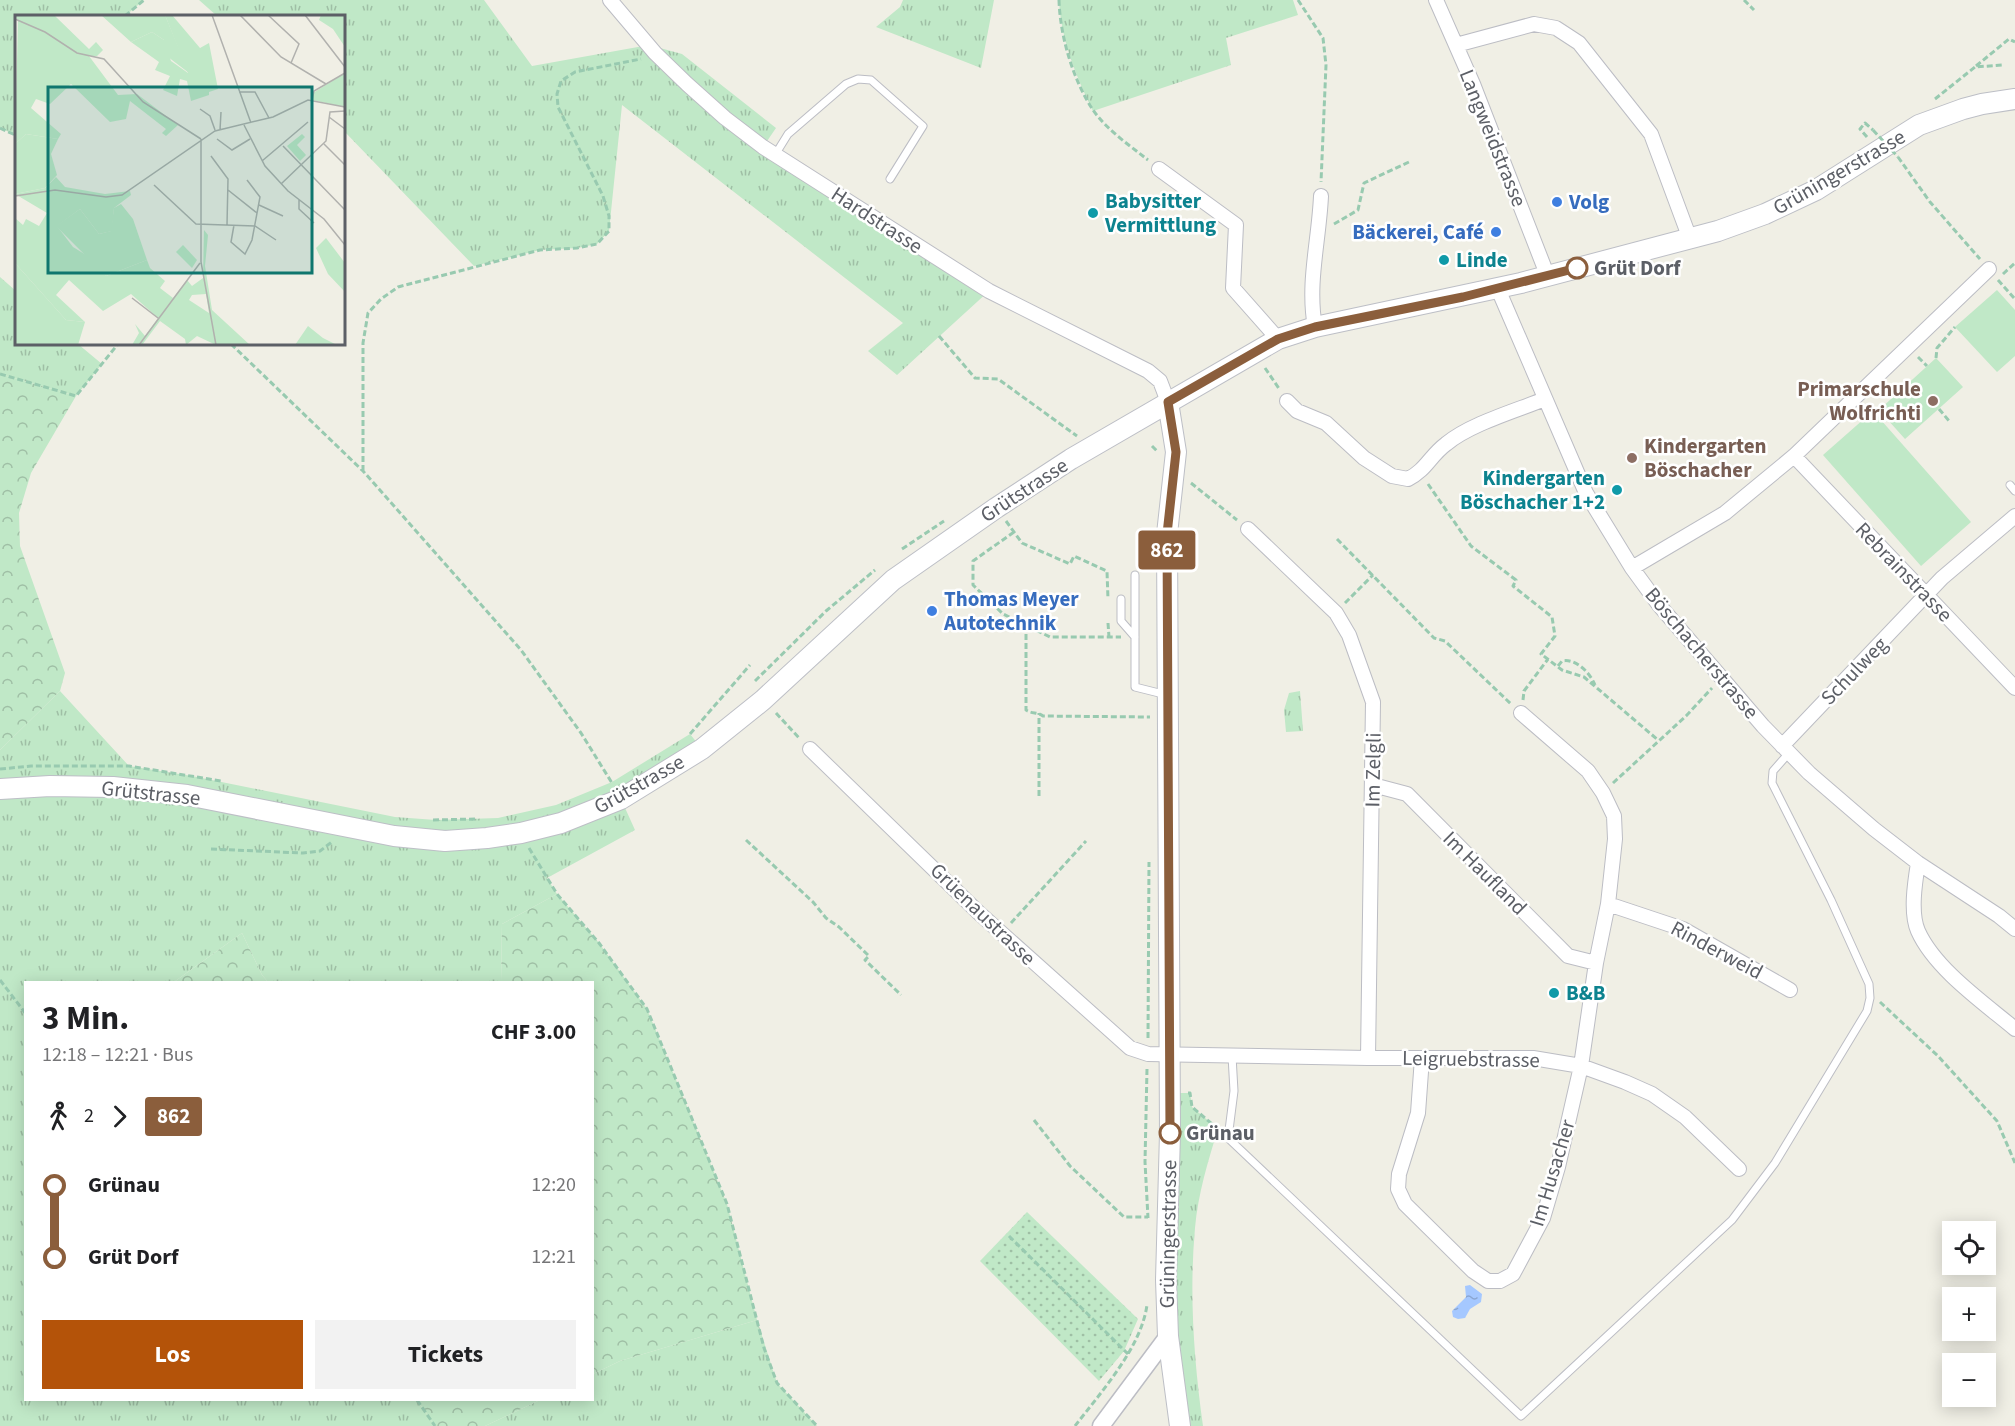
<!DOCTYPE html>
<html lang="de">
<head>
<meta charset="utf-8">
<style>
  body { margin:0; font-family:"Source Sans 3",sans-serif; background:#f2f2f2; color:#202124; height:100vh; display:flex; flex-direction:column; font-size:22px; white-space:nowrap }
  * { box-sizing:border-box; margin:0 }
  p { font-size:20px; color:#757577 }
  .icon { flex:none; width:33px; height:33px; fill:none; stroke:currentColor; stroke-width:2; stroke-linecap:round; stroke-linejoin:round }
  .map { position:relative; flex:1; overflow:hidden }
  .details { position:absolute; left:24px; top:981px; width:570px; height:420px; display:flex; flex-direction:column; background:#fff; border-radius:0px; box-shadow:0 3px 15px #0003 }
  .details>* { flex:none }
  .badge { padding:0 12px; border-radius:4px; font-size:21px; line-height:39px }
  .fabs { position:absolute; left:1942px; top:1221px; display:grid; gap:12px }
  .fabs a { display:grid; place-items:center; width:54px; height:54px; border-radius:0px; background:#fff; box-shadow:0 3px 15px #0003; font-size:30px }
  .map>.badge { position:absolute; translate:-50% -50%; box-shadow:0 0 0 3px #fff }
  .legs { display:flex; align-items:center; gap:9px; height:66px; padding:0 18px; font-size:20px }
  .legs p { margin-inline-start:auto }
  .head { display:flex; align-items:center; justify-content:space-between; height:102px; padding:0 18px }
  h1 { font-size:33px; font-weight:700; line-height:45px }
  .action { display:flex; gap:12px; margin-top:auto; padding:12px 18px }
  .action a { flex:1; height:69px; border-radius:0px; background:#b45309; color:#fff; font-size:24px; font-weight:700; line-height:69px; text-align:center }
  .action a+a { background:#f2f2f2; color:#202124 }
  ul { padding:0 18px; list-style:none }
  li { display:flex; align-items:center; gap:21px; height:72px; font-size:22px }
  li i { display:grid; place-items:center; width:9px; height:100%; margin:0 8px; background:currentColor }
  li i::after { content:''; width:15px; height:15px; margin:-8px; border:4px solid; border-radius:50%; background:#fff }
  li p { margin-inline-start:auto }
  li:first-child i { background:linear-gradient(#0000 50%,currentColor 0) }
  li:last-child i { background:linear-gradient(currentColor 50%,#0000 0) }
  .map>svg:first-child { display:block }
</style>
</head>
<body>
<div class="map">
<svg width="2015" height="1426" viewBox="0 0 2015 1426">
  <defs>
    <pattern id="grass-tufts" width="24" height="20" patternUnits="userSpaceOnUse" patternTransform="scale(1.5)"><rect width="24" height="20" fill="#c0e8c7"/><path d="M3 7l-1-3M5 7V3M7 7l1-3M15 17l-1-3M17 17v-4M19 17l1-3" fill="none" stroke="#9fbfa5"/></pattern>
    <pattern id="forest-crowns" width="20" height="18" patternUnits="userSpaceOnUse" patternTransform="scale(1.5)"><rect width="20" height="18" fill="#c0e8c7"/><path d="M2 6a3 3 0 1 1 6 0M12 15a3 3 0 1 1 6 0" fill="none" stroke="#9fbfa5"/></pattern>
    <pattern id="garden-dots" width="8" height="8" patternUnits="userSpaceOnUse" patternTransform="scale(1.5)"><rect width="8" height="8" fill="#c0e8c7"/><path d="M2 2h.1M6 6h.1" fill="none" stroke="#9fbfa5" stroke-width="1.8" stroke-linecap="round"/></pattern>
    <pattern id="water-ripples" width="26" height="14" patternUnits="userSpaceOnUse" patternTransform="scale(1.5)"><rect width="26" height="14" fill="#a5c8ff"/><path d="M2 4q2-2 4 0t4 0M15 11q2-2 4 0t4 0" fill="none" stroke="#8aa6d2"/></pattern>
  </defs>
  <rect width="100%" height="100%" fill="#f0efe5"/>
  <!-- grass -->
  <path fill="url(#grass-tufts)" d="M0,0H144L125,16H16V130L13,134L0,128Z
    M199,0H484L532,66L649,45L682,54L776,128L763,147L989,291L897,375L868,351L903,323L622,105L609,231L597,244L577,248L540,250L474,266L344,131V16H217Z
    M903,0H994L981,68L876,27L900,7Z
    M1059,0H1293L1298,15L1226,38L1231,65L1093,111C1076,76 1061,40 1059,0Z
    M0,277L16,291V344H78L102,364L76,396L0,374Z
    M60,691L129,766L192,776L395,817L436,820L498,818L556,805L612,782L690,734L702,749L621,799L635,830L547,878L557,894L502,924L501,982H268L262,975L242,933L174,982H26V1400H417L435,1426H0V750Z
    M1300,691L1303,731L1286,732L1284,710L1289,693Z
    M1170,1093H1190L1192,1107L1218,1129C1208,1161 1198,1194 1195,1228C1189,1294 1194,1361 1203,1426H1180Z
    M757,1320L777,1383L817,1426H485L540,1400H592L593,1374L620,1361Z"/>
  <!-- forest -->
  <path fill="url(#forest-crowns)" d="M0,374L76,396L31,473L19,513L20,546L65,673L60,691L0,750Z
    M557,894L599,943L647,1009L727,1204L757,1320L620,1361L593,1374L592,982H501L502,924Z
    M242,933L262,975L268,982H174Z
    M417,1400H540L485,1426H435Z"/>
  <!-- garden -->
  <path fill="url(#garden-dots)" d="M1027,1212L1138,1319L1124,1351L1099,1381L980,1261Z"/>
  <!-- pitch -->
  <path fill="#c0e8c7" d="M1997,290L2015,310V356L1997,372L1955,327Z
    M1936,358L1963,387L1905,439L1879,410Z
    M1873,411L1971,522L1921,566L1823,455Z"/>
  <!-- water -->
  <path fill="url(#water-ripples)" d="M1470,1285L1482,1294L1481,1302L1470,1309L1465,1318L1458,1319L1453,1317L1452,1311L1466,1297L1465,1286Z"/>
  <g fill="none" stroke-linecap="round" stroke-linejoin="round">
    <!-- service casing -->
    <g stroke="#bcbdc4" stroke-width="9">
      <path id="service" d="M775,155L788,134L846,84L858,79L871,80L923,126L890,179
        M2010,485L2015,491
        M1135,575V687L1167,695
        M1121,599V621L1135,637
        M1232,1056L1234,1091L1228,1138L1521,1416L1732,1220L1775,1163L1867,1011L1870,998L1869,984L1831,900L1772,783L1773,771L1789,753"/>
    </g>
    <!-- minor casing -->
    <g stroke="#bcbdc4" stroke-width="16">
      <path id="minor" d="M610,0L655,53L687,84L725,118L763,147L989,291L1148,371L1160,381L1168,402
        M1436,0L1473,84L1548,277
        M1456,45L1534,24L1556,28L1579,43L1651,134L1690,239
        M1159,169L1236,225L1233,288L1278,339
        M1498,289L1586,493L1632,568L1659,605L1763,726L1809,773L1874,829L1918,863L1999,916L2015,929
        M1315,327C1307,283 1319,241 1321,196
        M1287,401L1297,411L1326,423L1364,458L1392,476L1408,479C1426,470 1430,456 1446,444C1470,424 1515,411 1545,399
        M1794,456L2015,688
        M1248,529L1336,613L1349,635L1373,702L1368,1058
        M1632,568L1725,513L1794,456L1989,269
        M1782,746L1942,578L2015,516
        M810,749L979,913L1130,1048L1148,1054L1368,1058H1533L1581,1066L1625,1082L1652,1094L1685,1117L1739,1169
        M1373,785L1407,794L1568,956L1596,963
        M1918,863C1915,882 1910,913 1918,931C1935,969 1984,1003 2015,1029
        M1608,904L1683,929L1790,990
        M1422,1058L1418,1113L1399,1174L1398,1189L1405,1204L1473,1271L1488,1281H1500L1513,1274L1543,1218L1558,1167L1581,1066L1596,963L1608,904L1615,839L1614,816L1603,793L1588,771L1521,713"/>
    </g>
    <!-- tertiary casing -->
    <g stroke="#bcbdc4" stroke-width="19">
      <path id="tertiary" d="M1101,1426L1168,1336"/>
    </g>
    <!-- secondary casing -->
    <g stroke="#bdbfc6" stroke-width="22">
      <path id="secondary" d="M1168,402L1176,452L1167,534L1170,1133L1166,1280L1168,1336L1180,1426
        M0,789L50,786L113,787L187,795L394,836L445,841L487,838L521,833L561,823L621,799L702,749L763,700L893,580L996,508L1071,459L1278,339L1315,327L1521,283L1718,231L1765,214L1816,190L1919,125L1963,109L1982,104L2015,99"/>
    </g>
    <!-- path -->
    <path stroke="#98cab0" stroke-width="3" stroke-dasharray="6 3" stroke-linecap="butt" d="M1059,0C1060,36 1073,80 1093,110C1106,129 1129,145 1148,160
      M1298,0L1323,38L1326,65L1321,182
      M1744,0L1754,10
      M125,16L144,0
      M1976,66L2009,39L2015,42
      M1935,99L1975,67L2002,65
      M0,128L13,134L16,130
      M1867,137L1860,129L1865,123L1873,130
      M1898,157L1930,202L1980,259
      M1334,224L1358,210L1364,183L1411,161
      M2003,274L2015,263
      M1998,280L2015,299
      M939,336L975,378L998,379L1077,436
      M231,344L363,471L521,650L581,733L612,783
      M1918,357L1927,366
      M1936,358L1937,348L1955,327
      M1265,368L1280,390
      M0,374L76,396L118,344
      M1939,409L1950,422
      M1152,446L1158,452
      M363,471V343L368,313L381,299L398,287L540,250L577,248L597,244L609,231V216L603,196L558,107L557,94L561,81L575,72L641,59
      M1191,483L1237,520
      M1428,484L1471,546L1516,580L1513,586L1552,617L1555,636L1541,654L1562,670L1584,677L1658,740
      M1006,521L1022,543L1070,564L1074,556L1107,571L1108,599
      M1014,532L973,561V585L1003,614L1050,637H1121
      M1337,539L1434,638L1445,641L1511,704
      M902,549L944,521
      M1345,603L1373,575
      M1108,623L1109,637
      M1026,625V710C1032,714 1038,712 1043,716L1150,717
      M1558,666L1562,661C1576,658 1590,673 1595,685
      M755,681L826,611L875,570
      M1523,700L1524,691L1548,659
      M776,713L800,739
      M690,734L750,665
      M0,769L31,766H129L221,781
      M1613,783L1686,716L1712,688
      M1039,796V713
      M433,820L475,819
      M746,840L813,902L826,918L839,927L869,956L865,960L901,995
      M529,848L557,894L599,943L647,1009L727,1204L764,1348L777,1383L817,1426
      M211,849L303,853L320,851L333,841
      M1011,923L1086,841
      M0,980L26,1014
      M1880,1002L1938,1056L1997,1121L2015,1163
      M1148,1038L1149,862
      M1147,1069L1145,1162L1148,1218
      M1188,1093H1190L1192,1107L1218,1129
      M1034,1120L1070,1166L1124,1217H1148
      M1009,1236L1128,1354
      M417,1400L435,1426
      M1075,1426C1101,1392 1141,1348 1147,1305"/>
    <!-- service -->
    <use href="#service" stroke="#fff" stroke-width="7"/>
    <!-- minor -->
    <use href="#minor" stroke="#fff" stroke-width="14"/>
    <!-- tertiary -->
    <use href="#tertiary" stroke="#fff" stroke-width="16"/>
    <!-- secondary -->
    <use href="#secondary" stroke="#fff" stroke-width="20"/>
    <!-- path-bridge -->
    <path stroke="#98cab0" stroke-width="3" stroke-dasharray="6 3" stroke-linecap="butt" d="M1873,130L1898,157"/>
  </g>
  <g fill="none" stroke-linecap="round" stroke-linejoin="round">
    <!-- line-1 casing -->
    <g stroke="#fff" stroke-width="14">
      <path id="line-1" d="M1170,1133L1167,534L1176,452L1168,402L1278,339L1315,327L1463,297L1577,268"/>
    </g>
    <!-- line-1 -->
    <use href="#line-1" stroke="#8b5e3c" stroke-width="9"/>
  </g>
  <!-- markers -->
  <g fill="#3f7fe0" stroke="#fff" stroke-width="2">
    <circle cx="1557" cy="202" r="6"/>
    <circle cx="1496" cy="232" r="6"/>
    <circle cx="932" cy="611" r="6"/>
  </g>
  <g fill="#0f9aa8" stroke="#fff" stroke-width="2">
    <circle cx="1093" cy="213" r="6"/>
    <circle cx="1444" cy="260" r="6"/>
    <circle cx="1617" cy="490" r="6"/>
    <circle cx="1554" cy="993" r="6"/>
  </g>
  <g fill="#fff" stroke="#8b5e3c" stroke-width="3">
    <circle cx="1577" cy="268" r="10"/>
    <circle cx="1170" cy="1133" r="10"/>
  </g>
  <g fill="#8d6e63" stroke="#fff" stroke-width="2">
    <circle cx="1933" cy="401" r="6"/>
    <circle cx="1632" cy="458" r="6"/>
  </g>
  <g text-anchor="middle" stroke-width="5" stroke-linejoin="round" paint-order="stroke">
    <!-- street labels -->
    <g font-size="21" fill="#5c5f66" stroke="#fff">
      <text transform="translate(1493 138) rotate(68)" y="7">Langweidstrasse</text>
      <text transform="translate(1839 172) rotate(-30)" y="7">Grüningerstrasse</text>
      <text transform="translate(877 220) rotate(33)" y="7">Hardstrasse</text>
      <text transform="translate(1024 490) rotate(-33)" y="7">Grütstrasse</text>
      <text transform="translate(1904 572) rotate(46)" y="7">Rebrainstrasse</text>
      <text transform="translate(1702 653) rotate(50)" y="7">Böschacherstrasse</text>
      <text transform="translate(1854 671) rotate(-46)" y="7">Schulweg</text>
      <text transform="translate(1373 770) rotate(-89)" y="7">Im Zelgli</text>
      <text transform="translate(639 784) rotate(-29)" y="7">Grütstrasse</text>
      <text transform="translate(151 793) rotate(6)" y="7">Grütstrasse</text>
      <text transform="translate(1485 873) rotate(45)" y="7">Im Haufland</text>
      <text transform="translate(983 914) rotate(44)" y="7">Grüenaustrasse</text>
      <text transform="translate(1717 950) rotate(28)" y="7">Rinderweid</text>
      <text transform="translate(1471 1059) rotate(1)" y="7">Leigruebstrasse</text>
      <text transform="translate(1552 1173) rotate(-73)" y="7">Im Husacher</text>
      <text transform="translate(1168 1234) rotate(-89)" y="7">Grüningerstrasse</text>
    </g>
    <!-- culture labels -->
    <g font-size="21" font-weight="bold" fill="#0d838f" stroke="#fff" text-anchor="start">
      <text x="1105" y="208">Babysitter<tspan x="1105" dy="24">Vermittlung</tspan></text>
      <text x="1456" y="267">Linde</text>
      <text x="1605" y="485" text-anchor="end">Kindergarten<tspan x="1605" dy="24">Böschacher 1+2</tspan></text>
      <text x="1566" y="1000">B&amp;B</text>
    </g>
    <!-- shop labels -->
    <g font-size="21" font-weight="bold" fill="#366cbe" stroke="#fff" text-anchor="start">
      <text x="1569" y="209">Volg</text>
      <text x="1484" y="239" text-anchor="end">Bäckerei, Café</text>
      <text x="944" y="606">Thomas Meyer<tspan x="944" dy="24">Autotechnik</tspan></text>
    </g>
    <!-- stop labels -->
    <g font-size="21" font-weight="bold" fill="#5c5f66" stroke="#fff" text-anchor="start">
      <text x="1594" y="275">Grüt Dorf</text>
      <text x="1186" y="1140">Grünau</text>
    </g>
    <!-- education labels -->
    <g font-size="21" font-weight="bold" fill="#785e54" stroke="#fff" text-anchor="end">
      <text x="1921" y="396">Primarschule<tspan x="1921" dy="24">Wolfrichti</tspan></text>
      <text x="1644" y="453" text-anchor="start">Kindergarten<tspan x="1644" dy="24">Böschacher</tspan></text>
    </g>
  </g>
  <!-- overview -->
  <g transform="translate(15 15)">
    <rect width="330" height="330" fill="#f0efe5"/>
    <path d="M0,0H39L74,34L81,27L88,35L82,41H74L103,80L122,79L163,110L151,121L147,118L151,114L115,86L111,104L95,107L56,69L35,89L21,84L16,93L46,119L43,124L11,119L0,129L3,6ZM150,0H157L185,33L194,28L203,74L194,77V80L176,86L172,66L165,64L162,81L148,75L155,61L140,55L144,47L116,27L137,17L149,25L156,46L173,58ZM306,0H330V32L318,14L304,5ZM330,58V92L297,85L298,78ZM41,162L50,172L90,179L115,176L116,180L99,193L97,216L84,219L65,194L42,211L58,232L81,246L91,261L132,245L135,253L150,266L145,273L158,283L172,265L177,271L188,263L189,215L193,220L190,251L197,295L235,330H201L182,321L171,330L170,324L145,306L127,330H117L124,318L120,309L130,321L143,303L116,279L88,296L54,265L41,280L70,307L51,305L0,248V203L8,210L11,204L24,211L32,198L0,179L30,173ZM191,279L194,298L174,285L177,280ZM311,223L330,248V277L313,259L301,233ZM293,311L308,323L322,330H280Z" fill="#c0e8c7" fill-rule="evenodd"/>
    <path d="M86,0H150L174,58L144,35L149,25L137,17L116,27ZM11,119L43,124L36,139L42,160L30,173L0,179V129ZM106,189L118,204L132,245L91,261L41,211L65,194L84,219L96,216L99,193ZM0,248L51,305L70,307L63,330H0Z" fill="#c0e8c7"/>
    <path d="M168,230L182,245L177,253L161,237Z" fill="#c0e8c7"/>
    <path d="M287,119L290,122L282,130L291,140L285,146L272,131Z" fill="#c0e8c7"/>
    <path fill="none" stroke="#b1b1ae" stroke-width="1.5" d="M197,0L236,108M225,0L266,42L311,69M253,0L284,29L276,48M290,0L330,52M0,4L30,17L62,38L89,44L128,87L186,124M224,77H240L254,103M297,85L299,76L330,58M185,94L195,101L200,115M314,102L330,114M229,110L250,151L273,176L309,204L330,230M205,115L206,97M186,124V247L201,330M202,124L217,135L235,124M309,129L330,150M268,131L330,195M196,141L213,164L212,210M247,146L293,107M266,169L311,126L315,97L330,96M139,170L181,209L240,211L261,225M213,175L242,198M0,181L40,175L91,182L107,180L200,116L258,102L293,85L330,92M284,185V194L299,208M244,190L268,201M219,210L216,227L230,239L237,225L245,182L232,165M117,283L143,303M124,330L185,248"/>
    <path fill="#0f766e" fill-opacity="0.15" stroke="#0f766e" stroke-width="3" d="M33,72H297V258H33Z"/>
    <rect width="330" height="330" fill="none" stroke="#5c5f66" stroke-width="3"/>
  </g>
</svg>
<div class="fabs">
<a><svg class="icon" aria-label="locate" viewBox="0 0 24 24"><circle cx="12" cy="12" r="6"/><path d="M12 2v4M12 18v4M2 12h4M18 12h4"/></svg></a>
<a>+</a>
<a>−</a>
</div>
<b class="badge" style="left:1167px;top:550px;background:#8b5e3c;color:#fff">862</b>
<section class="details">
<div class="head"><div><h1>3 Min.</h1><p>12:18 – 12:21 · Bus</p></div><b>CHF 3.00</b></div>
<div class="legs"><svg class="icon" aria-label="walk" viewBox="0 0 24 24"><circle cx="13" cy="4" r="2"/><path d="M13 8l-2 6 4 7M11 14l-3 7M7 12l3-4h3l4 4"/></svg>2<svg class="icon" aria-label="forward" viewBox="0 0 24 24"><path d="M9 5l7 7-7 7"/></svg><b class="badge" style="background:#8b5e3c;color:#fff">862</b></div>
<ul>
<li><i style="color:#8b5e3c"></i><b>Grünau</b><p>12:20</p></li>
<li><i style="color:#8b5e3c"></i><b>Grüt Dorf</b><p>12:21</p></li>
</ul>
<div class="action"><a>Los</a><a>Tickets</a></div>
</section>
</div>
</body>
</html>
